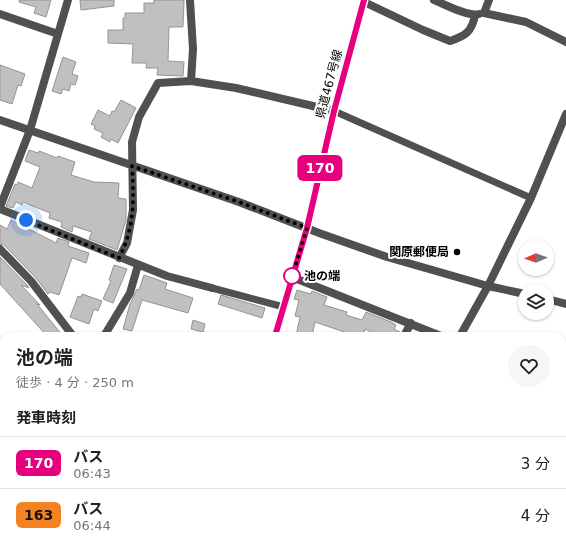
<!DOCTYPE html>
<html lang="ja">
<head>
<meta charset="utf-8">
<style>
  body { margin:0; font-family:"DejaVu Sans","Noto Sans JP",sans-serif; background:#f6f6f6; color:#202124; height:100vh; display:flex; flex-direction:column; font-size:15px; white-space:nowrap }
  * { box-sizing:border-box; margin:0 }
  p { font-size:13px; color:#757577 }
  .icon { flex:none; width:22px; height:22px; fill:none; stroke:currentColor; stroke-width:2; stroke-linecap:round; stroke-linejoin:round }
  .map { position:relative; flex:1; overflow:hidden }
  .side { position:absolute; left:0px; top:332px; width:566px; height:216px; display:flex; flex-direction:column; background:#fff; border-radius:12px 12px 0 0; box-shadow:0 1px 3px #0004 }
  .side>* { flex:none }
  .badge { padding:0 8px; border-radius:6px; font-size:14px; line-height:26px }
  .needle { width:26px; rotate:268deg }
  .tools { position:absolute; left:518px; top:240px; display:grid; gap:8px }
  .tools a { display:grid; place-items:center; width:36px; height:36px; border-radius:50%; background:#fff; box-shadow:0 1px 3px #0004; font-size:20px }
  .you { position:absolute; width:20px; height:20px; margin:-10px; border:3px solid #fff; border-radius:50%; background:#1a73e8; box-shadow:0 0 0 6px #1a73e833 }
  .map>.badge { position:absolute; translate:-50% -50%; box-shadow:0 0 0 2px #fff }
  h2 { padding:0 16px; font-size:15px; line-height:36px }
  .round { display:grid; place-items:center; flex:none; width:42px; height:42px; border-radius:21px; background:#f6f6f6 }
  .headline { display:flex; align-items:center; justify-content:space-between; height:68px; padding:0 16px }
  h1 { font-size:19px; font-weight:700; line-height:30px }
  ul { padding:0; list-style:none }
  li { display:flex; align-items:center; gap:12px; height:52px; padding:0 16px; border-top:1px solid #e0e0e0 }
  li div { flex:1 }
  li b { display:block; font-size:15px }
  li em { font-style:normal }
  li .badge { min-width:44px; font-weight:700; text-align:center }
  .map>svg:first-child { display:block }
</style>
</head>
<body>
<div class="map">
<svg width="566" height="548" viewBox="0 0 566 548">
  <rect width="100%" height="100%" fill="#fff"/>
  <!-- building -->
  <path fill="#c0c0c0" stroke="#949494" d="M19,0H51L46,17L34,13L36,7L19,2Z
    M80,0H114V6L81,10Z
    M154,0H184L183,27H169L168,61L184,62L183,76L157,75L158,68H146L147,63H132L133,44L108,43V30H123V18H125V13H144V3H154Z
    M63,57L76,62L72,74L78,76L75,85L71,84L69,91L63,89L61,94L52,91Z
    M0,65L25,74L21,86L18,85L12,104L0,100Z
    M121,100L136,108L118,143L111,139L110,142L101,137L103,133L94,129L95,126L91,124L98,110L110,116L112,111L114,112Z
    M29,150L38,153L39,151L57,158L58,156L75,162L71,175L94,182L119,183L118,198L126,199V220L117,250L89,239L92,232L73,226L72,232L61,227L62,222L49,218L50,213L23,202L22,205L16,202L13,208L6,206L15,184L17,185L18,182L32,188L40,167L25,161Z
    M11,220L56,243L58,238L69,242L68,246L89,253L86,263L72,258L59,295L50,292L48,294L35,277L4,245L0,244V225L7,229Z
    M0,257L27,285L29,288L21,285L40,305L37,304L63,336H47L0,284Z
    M114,265L127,269L113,303L103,299L111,281L109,280Z
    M144,275L167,283L165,289L193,298L188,313L142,300L132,331L123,329L130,304L137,289L139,290Z
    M297,290L311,294L312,291L327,297L324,305L347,312L346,315L362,320L366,312L391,322L396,325L394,329L400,332L399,336H379L365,329L363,336H356L315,322L312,336H296L300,317L295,316L299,300L294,299Z
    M82,294L102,301L98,311L94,309L89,324L70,317L78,296L81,297Z
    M221,295L265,308L262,318L218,304Z
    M193,320L205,324L203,332L191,329Z"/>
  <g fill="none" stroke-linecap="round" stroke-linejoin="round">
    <!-- service -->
    <path stroke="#505050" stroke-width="7" d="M334,111L531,198
      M212,288L284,307"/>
    <!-- minor -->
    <path stroke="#505050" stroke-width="8" d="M190,0L193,49L191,81
      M434,0C446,5 468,17 479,14
      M489,0L484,13L526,22L566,42
      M364,2L423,30L450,41C465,36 472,32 475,15
      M0,14L58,34
      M0,120L239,202L319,233L387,257L488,286L525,294
      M0,207L30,130L68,0
      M0,209L167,276L212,288
      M0,249L31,281L73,336
      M119,258L127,243L133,210L132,142L139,117L158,83L191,81L236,88L334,111
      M292,277L441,336
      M547,299L566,304
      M104,336L130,293L138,265
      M404,336L411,323
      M460,336L488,286L531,198L566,114
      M562,393L566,394
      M281,544V548
      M451,544V548"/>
    <!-- secondary -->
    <path stroke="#1d1d1d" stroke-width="8" d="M275,336L307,228L334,111L364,0
      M200,548L201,544"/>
  </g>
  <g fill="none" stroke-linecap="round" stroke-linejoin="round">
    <!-- line casing -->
    <g stroke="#fff" stroke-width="9">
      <path id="line" d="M275,336L307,228L334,111L364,0"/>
    </g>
    <!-- line -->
    <use href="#line" stroke="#e6007e" stroke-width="6"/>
    <!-- walk -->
    <path stroke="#000" stroke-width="4" stroke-dasharray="0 7.2" d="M26,220L119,258C135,227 134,199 132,166L239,202L307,228L292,277V276"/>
  </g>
  <!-- markers -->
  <circle fill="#000" stroke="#fff" stroke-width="1.5" cx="457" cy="252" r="4"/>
  <circle fill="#fff" stroke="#e6007e" stroke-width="2" cx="292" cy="276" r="8"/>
  <g text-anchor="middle" stroke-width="4" stroke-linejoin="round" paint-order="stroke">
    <!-- street labels -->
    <g font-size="12" fill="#000" stroke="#fff">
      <text transform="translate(329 84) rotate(-75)" y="4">県道467号線</text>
    </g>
    <!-- poi labels -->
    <g font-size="12" font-weight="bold" fill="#000" stroke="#fff" text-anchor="end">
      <text x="449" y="256">関原郵便局</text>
    </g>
    <!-- stop labels -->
    <g font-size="12" font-weight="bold" fill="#000" stroke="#fff" text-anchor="start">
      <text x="304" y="280">池の端</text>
    </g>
  </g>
</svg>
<div class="tools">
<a><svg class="needle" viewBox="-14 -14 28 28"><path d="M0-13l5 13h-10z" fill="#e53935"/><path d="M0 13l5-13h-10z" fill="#757577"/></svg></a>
<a><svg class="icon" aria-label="layers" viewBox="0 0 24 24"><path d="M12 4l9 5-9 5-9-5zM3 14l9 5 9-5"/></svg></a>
</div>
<div class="you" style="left:26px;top:220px"></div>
<b class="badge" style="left:320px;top:168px;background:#e6007e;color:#fff">170</b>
<section class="side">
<div class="headline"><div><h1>池の端</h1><p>徒歩 · 4 分 · 250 m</p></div><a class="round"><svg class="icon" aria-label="heart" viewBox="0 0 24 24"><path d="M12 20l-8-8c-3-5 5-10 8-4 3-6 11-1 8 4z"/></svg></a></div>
<h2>発車時刻</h2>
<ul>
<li><span class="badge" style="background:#e6007e;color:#fff">170</span><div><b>バス</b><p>06:43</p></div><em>3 分</em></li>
<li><span class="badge" style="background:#f58220;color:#111">163</span><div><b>バス</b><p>06:44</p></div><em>4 分</em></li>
</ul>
</section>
</div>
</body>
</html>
